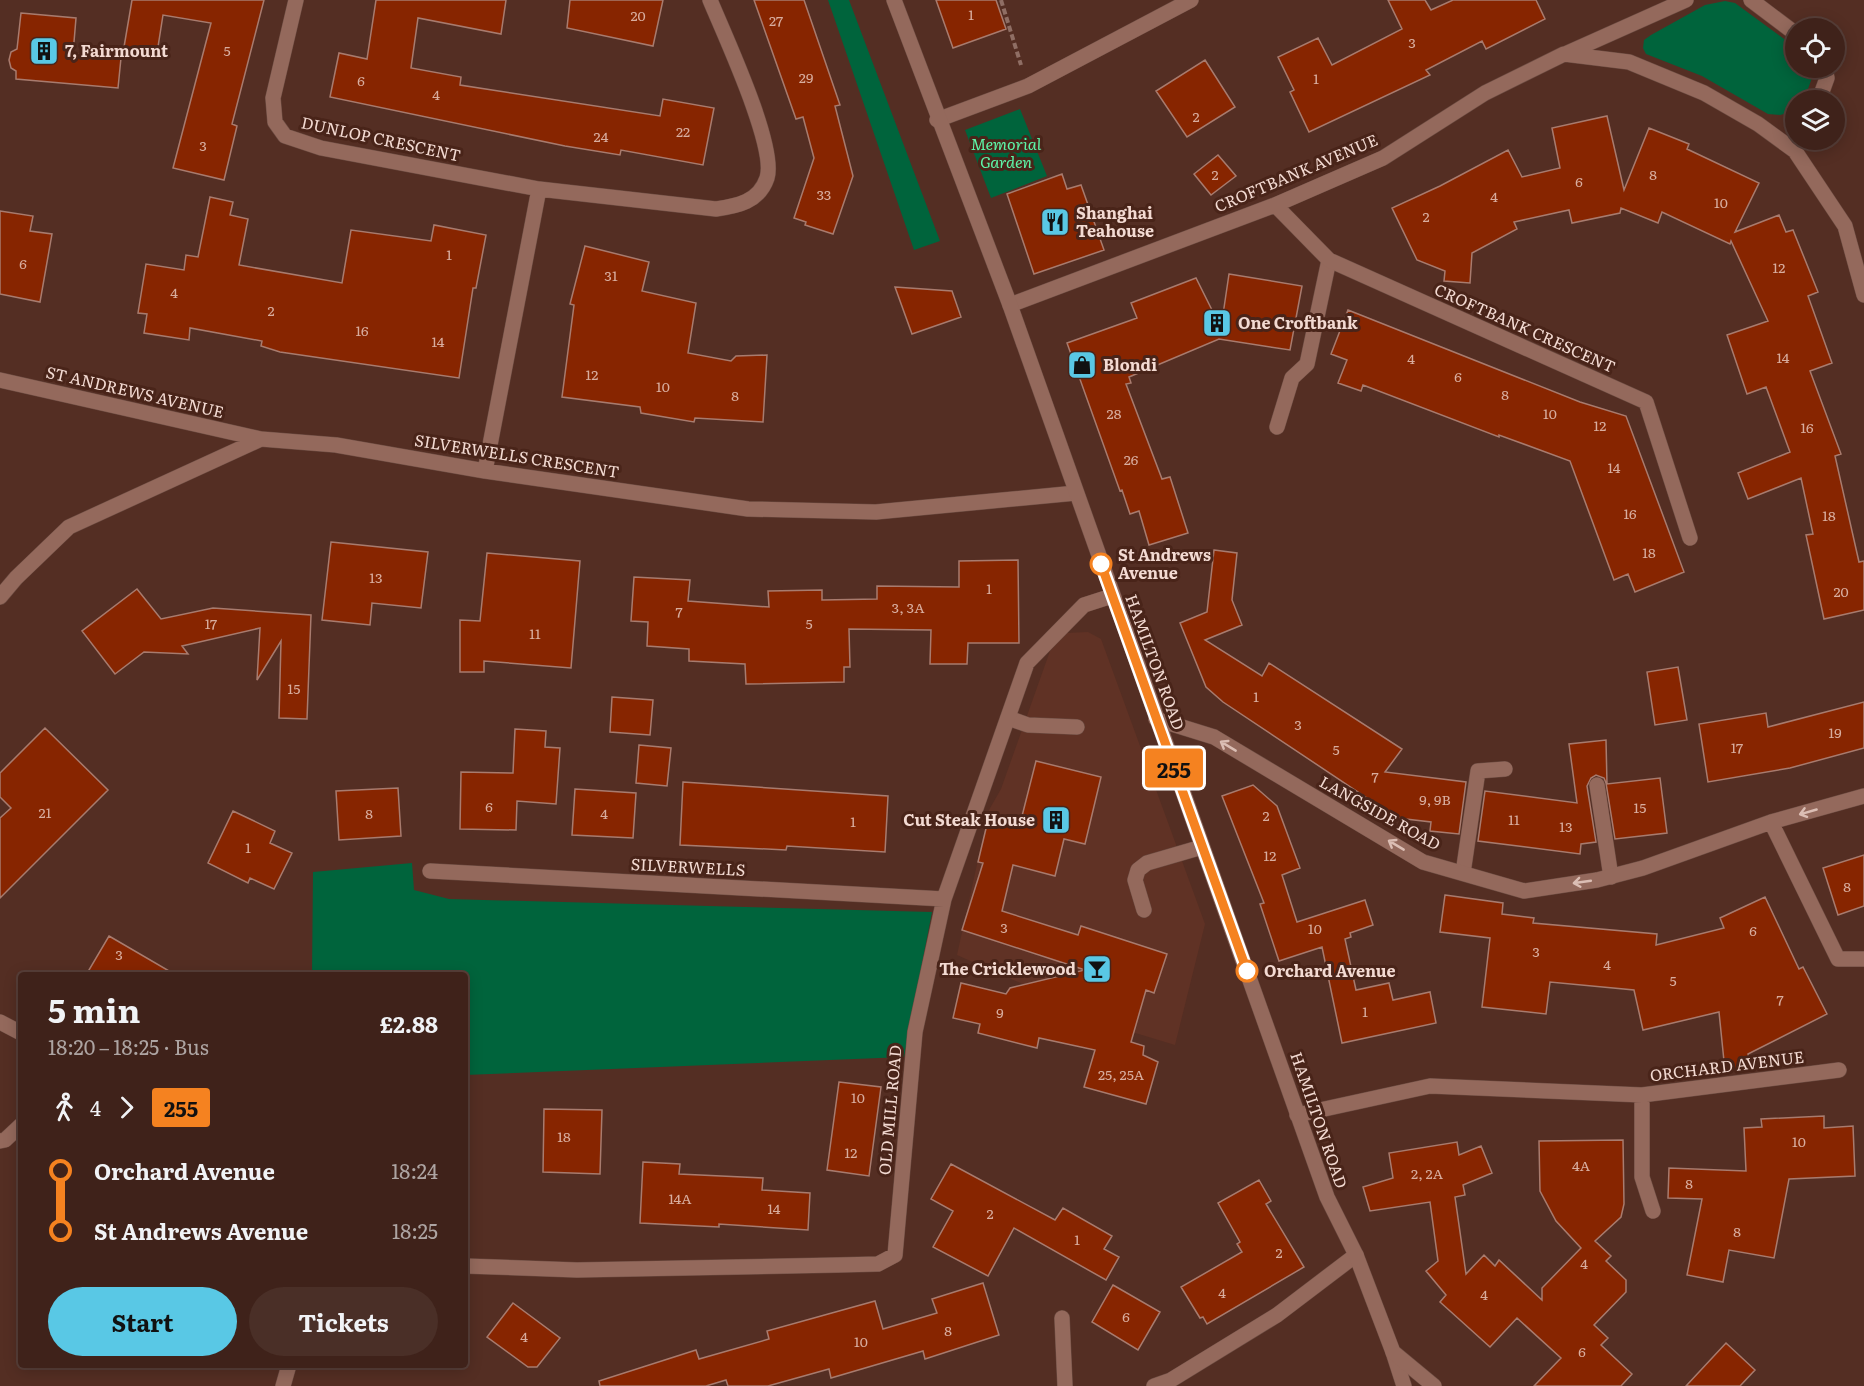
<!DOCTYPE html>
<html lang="en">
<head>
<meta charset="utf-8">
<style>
  body { margin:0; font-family:Literata,serif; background:#4a2f27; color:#f1f3f6; height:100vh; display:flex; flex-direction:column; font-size:22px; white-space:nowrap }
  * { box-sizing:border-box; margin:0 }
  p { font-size:20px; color:#ada4a2 }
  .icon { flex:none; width:33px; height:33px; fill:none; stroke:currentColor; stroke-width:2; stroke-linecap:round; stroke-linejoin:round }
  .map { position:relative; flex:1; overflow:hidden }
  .panel { position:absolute; left:18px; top:972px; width:450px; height:396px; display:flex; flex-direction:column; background:#3f221a; border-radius:6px; box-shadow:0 3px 15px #0003,0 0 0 2px #583f39 }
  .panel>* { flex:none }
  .badge { padding:0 12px; border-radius:4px; font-size:21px; line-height:39px }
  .tools { position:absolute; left:1785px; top:18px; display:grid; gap:12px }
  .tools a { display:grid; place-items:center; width:60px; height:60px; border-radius:50%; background:#3f221a; box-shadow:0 3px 15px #0003,0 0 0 2px #583f39; font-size:30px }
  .map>.badge { position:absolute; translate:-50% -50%; box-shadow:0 0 0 3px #fff }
  .legs { display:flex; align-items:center; gap:9px; height:66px; padding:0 30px; font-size:20px }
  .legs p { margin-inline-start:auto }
  .headline { display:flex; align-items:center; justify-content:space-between; height:102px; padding:0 30px }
  h1 { font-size:33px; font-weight:700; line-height:45px }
  .button { display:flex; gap:12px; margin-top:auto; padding:12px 30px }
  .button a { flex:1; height:69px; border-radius:36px; background:#59c8e5; color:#111; font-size:24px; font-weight:700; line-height:69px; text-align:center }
  .button a+a { background:#4a2f27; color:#f1f3f6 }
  ul { padding:0 30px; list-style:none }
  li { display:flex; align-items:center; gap:21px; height:60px; font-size:22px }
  li i { display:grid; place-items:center; width:9px; height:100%; margin:0 8px; background:currentColor }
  li i::after { content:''; width:15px; height:15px; margin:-8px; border:4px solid; border-radius:50%; background:#3f221a }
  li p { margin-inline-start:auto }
  li:first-child i { background:linear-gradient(#0000 50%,currentColor 0) }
  li:last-child i { background:linear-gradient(currentColor 50%,#0000 0) }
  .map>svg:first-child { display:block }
</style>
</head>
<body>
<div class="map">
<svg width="1864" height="1386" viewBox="0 0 1864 1386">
  <rect width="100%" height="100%" fill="#542e23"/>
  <!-- built -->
  <path fill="#603225" d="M1088,632L1101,639L1205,924L1175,1045L1096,1021L1025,985L957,955L989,810L1001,789L1050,651L1066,633Z"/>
  <!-- green -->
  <path fill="#00643c" d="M828,0H849L940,241L914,250Z
    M1725,1L1735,3L1795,47L1796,68H1812L1813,75L1804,100H1796L1795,111L1780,115L1768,114L1702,76L1646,54L1643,48L1644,40L1651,35L1705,5Z
    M1020,109L1047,176L991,198L965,130Z
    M412,863L414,890L449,899L932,912L904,1057L465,1075V975H312L313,872Z"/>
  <!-- building -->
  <path fill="#872500" stroke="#a87b6e" stroke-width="1.5" d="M132,0H264L232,124L237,126L224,180L173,168L211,23L163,15L157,53L124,47Z
    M376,0H506L501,34L418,18L411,68L461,77L460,85L660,116L663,99L714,108L703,165L621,150L620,155L565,146L330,97L339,53L367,59Z
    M570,0H663L653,46L567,28Z
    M754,0H804L840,105L835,106L853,176L833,234L805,225L806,222L794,218L814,158L803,117L796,119Z
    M936,0H996L1006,29L953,48Z
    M1388,0H1425L1431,10L1453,0H1536L1545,19L1486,49L1482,41L1426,70L1430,75L1309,132L1290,92L1294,90L1278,57L1318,38L1332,65L1402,29Z
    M21,13L76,18L73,54L121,58L118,88L16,79V71L11,68L9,60L11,52L17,49Z
    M1205,60L1235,107L1187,137L1156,91Z
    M1607,116L1624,190L1649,128L1689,144L1687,149L1759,183L1735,232L1779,215L1786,232L1793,230L1818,292L1808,296L1832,363L1810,371L1841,454L1835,456L1859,562L1864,561V610L1824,619L1806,535L1813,534L1801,478L1748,499L1738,473L1790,452L1766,387L1747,394L1727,335L1768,321L1731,241L1730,244L1662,212L1658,223L1621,208L1620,213L1572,223L1569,210L1514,222L1517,229L1472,253L1470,283L1444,281L1445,271L1417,260L1392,208L1440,186L1508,150L1522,177L1560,168L1552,128Z
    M1218,155L1236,176L1211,195L1194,174Z
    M1062,174L1067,189L1081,185L1104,250L1034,274L1007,194Z
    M210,197L233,202L230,215L248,219L239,265L342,283L351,230L431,241L434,225L486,235L476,288H473L459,378L280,352L261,346L262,341L190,328L189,340L144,333L147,314L138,313L146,264L184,270L186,255L198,257Z
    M0,211L33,216L30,231L52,234L40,302L0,294Z
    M585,246L649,262L642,291L696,303L688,353L731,361L736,356L767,355L763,422L695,418L694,422L641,413L640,407L562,397L574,305L570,304Z
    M1229,274L1302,286L1290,350L1219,339L1129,377L1131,383L1126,384L1162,479L1170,477L1188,533L1149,545L1139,511L1130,514L1122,490L1120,491L1067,343L1137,318L1131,303L1196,278L1221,328Z
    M895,287L952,291L961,317L912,334Z
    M1348,310L1580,402L1626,416L1684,572L1635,592L1628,574L1614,580L1570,461L1499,435V437L1363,385L1361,391L1338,383L1347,360L1331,354Z
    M331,542L428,552L421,608L372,603L370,625L322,620Z
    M1214,550L1237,553L1232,600L1242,625L1205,640L1262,676L1269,663L1402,749L1385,772L1466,782L1459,834L1430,831L1431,822L1397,818L1223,702L1206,687L1180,623L1207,612Z
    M487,553L580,561L571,668L484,661V672H460V620L480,621Z
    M1018,560L1019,643H968L967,664H930L931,630L849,629L850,667H844V682L746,684L745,664L689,661V649L647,646L648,622L631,621L634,577L690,580L688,601L769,607L768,591L822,590V600L877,599V586L959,587V561Z
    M137,589L161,619L213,608L311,615L307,719L279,718L281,641L257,680L260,628L182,646L188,654L144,652L115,674L82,631Z
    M1678,667L1687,720L1655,725L1647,672Z
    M612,697L653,700L650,735L610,732Z
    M1864,702V748L1790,768L1708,782L1699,724L1766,713L1768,727Z
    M45,728L108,790L0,898V818L11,808L0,797V773Z
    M515,729L546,731L545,747L560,748L556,804L517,801L516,830L460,829L461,772L513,773Z
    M1606,740L1607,784L1660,778L1667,833L1615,839L1606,783L1604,778L1596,775L1591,778L1587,786L1596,842L1581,844L1580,854L1478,841L1485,791L1577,803L1569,744Z
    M639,745L671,748L667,786L636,783Z
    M1036,761L1101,777L1085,844L1064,839L1055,876L1013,865L1002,911L1078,935L1081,926L1167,954L1154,993L1146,990L1131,1042L1144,1046L1143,1055L1158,1062L1146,1104L1084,1087L1095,1050L1039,1038L1037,1048L978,1033L980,1024L953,1018L961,983L1006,994L1010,988L1085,970L962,930L983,863L978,862L989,816L1020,824Z
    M683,782L888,796L885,852L787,846L786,850L680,845Z
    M1253,785L1277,806L1300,868L1282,875L1297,922L1365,900L1373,925L1350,933L1351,937L1345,939L1356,990L1389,983L1393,1000L1430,992L1436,1023L1342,1043L1322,947L1279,961L1260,904L1264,903L1222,796Z
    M398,788L401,836L339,840L336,791Z
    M575,789L636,793L633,838L572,835Z
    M233,811L275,831L270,843L292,853L274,889L250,878L248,883L208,863Z
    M1864,855V906L1838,915L1823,868Z
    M1445,895L1503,903L1502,914L1534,918L1533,923L1657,934L1656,945L1724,928L1720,918L1765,897L1799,969L1803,967L1827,1014L1748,1054L1750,1068L1725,1071L1719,1012L1643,1030L1634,990L1550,982L1546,1014L1482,1007L1490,938L1440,932Z
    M109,936L176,975H86Z
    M839,1082L881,1087L869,1176L827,1170Z
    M544,1109L602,1110L600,1174L543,1172Z
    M1824,1116V1128L1853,1126L1855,1176L1789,1179L1774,1258L1729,1250L1723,1282L1687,1275L1702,1199L1668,1198L1669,1168L1746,1171L1744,1128L1762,1127L1761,1119Z
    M1623,1140L1624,1204L1621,1217L1595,1241L1611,1256L1606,1261L1626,1280V1292L1594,1325L1608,1338L1601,1345L1632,1374L1621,1386H1534L1561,1358L1517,1318L1490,1347L1440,1302L1446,1295L1426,1271L1438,1261L1430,1202L1370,1211L1363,1187L1393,1178L1389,1153L1457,1142L1459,1155L1481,1146L1492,1173L1463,1185L1465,1195L1455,1197L1466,1274L1484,1255L1495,1266L1499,1260L1542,1300V1288L1581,1248L1556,1221L1540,1191L1539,1141Z
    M643,1162L680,1164L679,1174L763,1178L762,1190L810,1193L808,1230L719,1224V1227L640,1223Z
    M951,1164L1055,1220L1063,1208L1112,1236L1104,1249L1119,1257L1106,1280L1014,1228L988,1276L933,1247L953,1211L931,1199Z
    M1259,1180L1271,1201L1266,1204L1304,1267L1207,1324L1203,1317L1200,1318L1181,1287L1242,1252L1237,1244L1240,1242L1218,1203Z
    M983,1283L999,1335L925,1359L923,1351L831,1378L829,1369L768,1386H728L726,1380L706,1386H600L599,1381L696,1350L699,1359L769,1339L767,1331L875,1301L883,1329L937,1313L932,1299Z
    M1113,1285L1160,1312L1138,1350L1092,1322Z
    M513,1303L560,1338L537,1367H528L487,1337Z
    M1726,1343L1755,1370L1740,1386H1686Z"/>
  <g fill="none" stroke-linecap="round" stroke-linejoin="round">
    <!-- service casing -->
    <g stroke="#6c4c42" stroke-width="16">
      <path id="service" d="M1277,427L1292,378L1307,364L1329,260
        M1008,718L1028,725L1077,727
        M1597,785L1611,877
        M1463,873L1478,771L1505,769
        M1144,910L1135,880L1138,870L1147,863L1202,847"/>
    </g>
    <!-- minor casing -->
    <g stroke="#6c4c42" stroke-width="16">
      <path id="minor" d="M296,0L273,98L275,122L285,136L321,148L539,189L716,209C737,206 759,202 767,178C777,147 724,34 710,0
        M1751,0L1796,34
        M1565,54L1686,0
        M1819,100L1827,78L1825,68
        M937,120L1028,86L1191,0
        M1275,205L1329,260L1646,402L1690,538
        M1010,305L1275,205L1383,158L1485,93L1564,54L1629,62L1704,93L1758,124L1795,151L1845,226L1864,295
        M0,380L261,439
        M485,471L539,189
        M0,597L16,578L69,527L261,439L336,445L485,471L748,509L876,512L1076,493
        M1156,719L1214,737L1423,862L1524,891L1597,880L1643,868L1771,822L1864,796
        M1771,822L1838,959H1864
        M430,871L944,899
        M0,1022L21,1033
        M1642,1095V1177L1653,1211
        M1297,1115L1430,1086L1642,1095L1839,1070
        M0,1141L5,1140L21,1125
        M465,1266L577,1270L838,1265L878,1264L895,1255L915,1032L944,899L1027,663L1084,605L1112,596
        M1062,1318L1065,1386
        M1393,1352L1404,1386
        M283,1386L289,1365
        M1154,1386L1171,1380L1277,1315L1356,1255"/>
    </g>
    <!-- secondary casing -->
    <g stroke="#6c4c42" stroke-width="16">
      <path id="secondary" d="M894,0L1010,305L1327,1197L1356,1255L1393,1352L1434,1386"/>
    </g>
    <!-- path -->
    <path stroke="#8f6e64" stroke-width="4" stroke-dasharray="6 3" stroke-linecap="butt" d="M1001,0L1021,65"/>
    <!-- service -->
    <use href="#service" stroke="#94695c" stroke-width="15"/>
    <!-- minor -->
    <use href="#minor" stroke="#94695c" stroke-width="15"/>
    <!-- secondary -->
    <use href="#secondary" stroke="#94695c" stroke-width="15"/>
  </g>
  <!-- one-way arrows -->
  <defs><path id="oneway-shaft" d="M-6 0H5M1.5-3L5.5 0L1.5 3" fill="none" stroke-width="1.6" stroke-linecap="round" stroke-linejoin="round" transform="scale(1.5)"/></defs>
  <g stroke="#dbbeb4">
    <use href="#oneway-shaft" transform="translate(1228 746) rotate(-149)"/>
    <use href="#oneway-shaft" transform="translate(1808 812) rotate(164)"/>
    <use href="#oneway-shaft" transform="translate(1396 845) rotate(-149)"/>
    <use href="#oneway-shaft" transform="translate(1582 882) rotate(172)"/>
  </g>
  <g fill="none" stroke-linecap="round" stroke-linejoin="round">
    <!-- line-1 casing -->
    <g stroke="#fff" stroke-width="14">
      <path id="line-1" d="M1101,564L1247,971"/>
    </g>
    <!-- line-1 -->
    <use href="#line-1" stroke="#f58220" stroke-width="9"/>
  </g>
  <!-- icons -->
  <defs>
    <g id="building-square" transform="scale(1.5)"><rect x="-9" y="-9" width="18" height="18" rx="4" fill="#59c8e5" stroke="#492419"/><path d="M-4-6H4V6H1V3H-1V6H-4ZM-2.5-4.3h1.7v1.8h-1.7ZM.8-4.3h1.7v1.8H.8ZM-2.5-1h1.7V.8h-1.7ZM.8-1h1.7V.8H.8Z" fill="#111"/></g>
    <g id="restaurant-square" transform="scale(1.5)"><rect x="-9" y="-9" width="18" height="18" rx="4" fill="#59c8e5" stroke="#492419"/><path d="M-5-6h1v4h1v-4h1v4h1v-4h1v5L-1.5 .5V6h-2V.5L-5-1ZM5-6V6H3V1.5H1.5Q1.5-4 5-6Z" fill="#111"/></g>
    <g id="shop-square" transform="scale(1.5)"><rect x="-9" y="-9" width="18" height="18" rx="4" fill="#59c8e5" stroke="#492419"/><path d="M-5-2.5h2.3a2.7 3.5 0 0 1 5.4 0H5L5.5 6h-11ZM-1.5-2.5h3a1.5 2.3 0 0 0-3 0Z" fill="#111"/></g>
    <g id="bar-square" transform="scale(1.5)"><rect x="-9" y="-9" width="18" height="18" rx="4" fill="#59c8e5" stroke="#492419"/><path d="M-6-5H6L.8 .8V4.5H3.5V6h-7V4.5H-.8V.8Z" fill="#111"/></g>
  </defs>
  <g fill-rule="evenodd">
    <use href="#building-square" x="44" y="51"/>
    <use href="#restaurant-square" x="1055" y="222"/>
    <use href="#building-square" x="1217" y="323"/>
    <use href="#shop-square" x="1082" y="365"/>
    <use href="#building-square" x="1056" y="820"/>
    <use href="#bar-square" x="1097" y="969"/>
  </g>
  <!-- markers -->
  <g fill="#fff" stroke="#f58220" stroke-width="3">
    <circle cx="1101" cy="564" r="10"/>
    <circle cx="1247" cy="971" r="10"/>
  </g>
  <g text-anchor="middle" stroke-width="6" stroke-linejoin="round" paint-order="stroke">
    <!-- number labels -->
    <g font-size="14" fill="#d8ad9e">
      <text x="971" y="20">1</text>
      <text x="638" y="21">20</text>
      <text x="776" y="26">27</text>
      <text x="1412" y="48">3</text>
      <text x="227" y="56">5</text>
      <text x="806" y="83">29</text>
      <text x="1316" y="84">1</text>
      <text x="361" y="86">6</text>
      <text x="436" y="100">4</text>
      <text x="1196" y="122">2</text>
      <text x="683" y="137">22</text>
      <text x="601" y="142">24</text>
      <text x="203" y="151">3</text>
      <text x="1215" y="180">2</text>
      <text x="1653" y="180">8</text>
      <text x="1579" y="187">6</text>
      <text x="824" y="200">33</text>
      <text x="1494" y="202">4</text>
      <text x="1721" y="208">10</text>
      <text x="1426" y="222">2</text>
      <text x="449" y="260">1</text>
      <text x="23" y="269">6</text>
      <text x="1779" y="273">12</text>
      <text x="611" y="281">31</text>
      <text x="174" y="298">4</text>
      <text x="271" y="316">2</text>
      <text x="362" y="336">16</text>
      <text x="438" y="347">14</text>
      <text x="1783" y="363">14</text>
      <text x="1411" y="364">4</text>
      <text x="592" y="380">12</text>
      <text x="1458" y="382">6</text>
      <text x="663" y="392">10</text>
      <text x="1505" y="400">8</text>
      <text x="735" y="401">8</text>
      <text x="1114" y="419">28</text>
      <text x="1550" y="419">10</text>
      <text x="1600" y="431">12</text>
      <text x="1807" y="433">16</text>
      <text x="1131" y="465">26</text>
      <text x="1614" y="473">14</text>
      <text x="1630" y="519">16</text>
      <text x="1829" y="521">18</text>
      <text x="1649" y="558">18</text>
      <text x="376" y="583">13</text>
      <text x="989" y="594">1</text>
      <text x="1841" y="597">20</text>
      <text x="908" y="613">3, 3A</text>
      <text x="679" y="617">7</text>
      <text x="211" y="629">17</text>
      <text x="809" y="629">5</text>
      <text x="535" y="639">11</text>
      <text x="294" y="694">15</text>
      <text x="1256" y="702">1</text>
      <text x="1298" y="730">3</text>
      <text x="1835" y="738">19</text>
      <text x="1737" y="753">17</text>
      <text x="1336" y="755">5</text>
      <text x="1375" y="782">7</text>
      <text x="1435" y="805">9, 9B</text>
      <text x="489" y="812">6</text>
      <text x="1640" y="813">15</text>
      <text x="45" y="818">21</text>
      <text x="369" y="819">8</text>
      <text x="604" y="819">4</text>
      <text x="1266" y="821">2</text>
      <text x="1514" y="825">11</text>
      <text x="853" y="827">1</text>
      <text x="1566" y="832">13</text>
      <text x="248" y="853">1</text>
      <text x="1270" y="861">12</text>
      <text x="1847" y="892">8</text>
      <text x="1004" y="933">3</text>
      <text x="1315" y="934">10</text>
      <text x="1753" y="936">6</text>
      <text x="1536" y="957">3</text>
      <text x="119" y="960">3</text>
      <text x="1607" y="970">4</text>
      <text x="1673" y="986">5</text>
      <text x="1780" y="1005">7</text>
      <text x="1365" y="1017">1</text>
      <text x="1000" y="1018">9</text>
      <text x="1121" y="1080">25, 25A</text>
      <text x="858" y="1103">10</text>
      <text x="564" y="1142">18</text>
      <text x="1799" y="1147">10</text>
      <text x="851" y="1158">12</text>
      <text x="1581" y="1171">4A</text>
      <text x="1427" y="1179">2, 2A</text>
      <text x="1689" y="1189">8</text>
      <text x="680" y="1204">14A</text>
      <text x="774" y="1214">14</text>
      <text x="990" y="1219">2</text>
      <text x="1737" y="1237">8</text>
      <text x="1077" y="1245">1</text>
      <text x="1279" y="1258">2</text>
      <text x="1584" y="1269">4</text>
      <text x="1222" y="1298">4</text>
      <text x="1484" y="1300">4</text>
      <text x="1126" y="1322">6</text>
      <text x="948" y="1336">8</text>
      <text x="524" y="1342">4</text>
      <text x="861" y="1347">10</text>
      <text x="1582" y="1357">6</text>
    </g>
    <!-- poi labels -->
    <g font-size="16" font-weight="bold" fill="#f3dad2" stroke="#492419" text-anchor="start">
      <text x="65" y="57">7, Fairmount</text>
      <text x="1076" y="219">Shanghai<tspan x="1076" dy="18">Teahouse</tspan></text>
      <text x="1238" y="329">One Croftbank</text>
      <text x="1103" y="371">Blondi</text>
      <text x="1035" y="826" text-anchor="end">Cut Steak House</text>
      <text x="1076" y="975" text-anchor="end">The Cricklewood</text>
    </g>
    <!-- street labels -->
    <g font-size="16" fill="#f3dad2" stroke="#492419">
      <text transform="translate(381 139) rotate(12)" y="6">DUNLOP CRESCENT</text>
      <text transform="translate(1296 173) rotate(-23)" y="6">CROFTBANK AVENUE</text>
      <text transform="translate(1525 328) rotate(24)" y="6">CROFTBANK CRESCENT</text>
      <text transform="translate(135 392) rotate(13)" y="6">ST ANDREWS AVENUE</text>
      <text transform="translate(517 456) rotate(9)" y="6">SILVERWELLS CRESCENT</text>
      <text transform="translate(1155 662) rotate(70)" y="6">HAMILTON ROAD</text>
      <text transform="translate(1380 813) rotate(29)" y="6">LANGSIDE ROAD</text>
      <text transform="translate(688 867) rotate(3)" y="6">SILVERWELLS</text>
      <text transform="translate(1727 1066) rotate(-7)" y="6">ORCHARD AVENUE</text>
      <text transform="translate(890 1110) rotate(-85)" y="6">OLD MILL ROAD</text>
      <text transform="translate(1319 1120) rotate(71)" y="6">HAMILTON ROAD</text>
    </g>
    <!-- park labels -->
    <g font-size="16" font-style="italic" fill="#5df5a8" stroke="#492419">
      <text x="1006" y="150">Memorial<tspan x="1006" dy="18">Garden</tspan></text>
    </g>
    <!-- stop labels -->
    <g font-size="16" font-weight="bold" fill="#f3dad2" stroke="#492419" text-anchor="start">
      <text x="1118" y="561">St Andrews<tspan x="1118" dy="18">Avenue</tspan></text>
      <text x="1264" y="977">Orchard Avenue</text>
    </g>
  </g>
</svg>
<div class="tools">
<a><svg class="icon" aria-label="locate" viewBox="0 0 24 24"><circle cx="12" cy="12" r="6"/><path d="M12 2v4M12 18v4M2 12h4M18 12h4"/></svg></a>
<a><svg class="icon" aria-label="layers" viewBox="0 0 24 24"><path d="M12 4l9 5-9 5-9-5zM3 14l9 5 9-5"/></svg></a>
</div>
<b class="badge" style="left:1174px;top:768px;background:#f58220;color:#111">255</b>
<section class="panel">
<div class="headline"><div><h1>5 min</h1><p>18:20 – 18:25 · Bus</p></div><b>£2.88</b></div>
<div class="legs"><svg class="icon" aria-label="walk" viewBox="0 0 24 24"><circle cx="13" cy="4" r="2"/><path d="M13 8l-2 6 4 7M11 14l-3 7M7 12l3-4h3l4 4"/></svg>4<svg class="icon" aria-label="forward" viewBox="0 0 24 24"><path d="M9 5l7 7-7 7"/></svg><b class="badge" style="background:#f58220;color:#111">255</b></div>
<ul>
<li><i style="color:#f58220"></i><b>Orchard Avenue</b><p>18:24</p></li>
<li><i style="color:#f58220"></i><b>St Andrews Avenue</b><p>18:25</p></li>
</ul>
<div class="button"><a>Start</a><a>Tickets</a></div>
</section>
</div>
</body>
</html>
